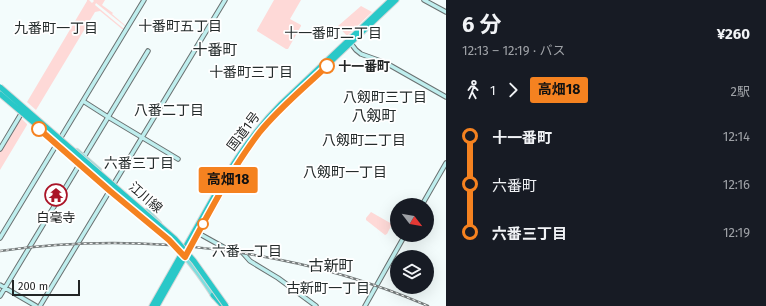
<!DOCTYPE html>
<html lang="ja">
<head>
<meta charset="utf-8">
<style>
  body { margin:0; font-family:"Fira Sans","Noto Sans JP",sans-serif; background:#242831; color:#f1f3f6; height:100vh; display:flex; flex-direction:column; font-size:15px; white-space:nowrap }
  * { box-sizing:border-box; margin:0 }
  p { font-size:13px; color:#9ea1a6 }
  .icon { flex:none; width:22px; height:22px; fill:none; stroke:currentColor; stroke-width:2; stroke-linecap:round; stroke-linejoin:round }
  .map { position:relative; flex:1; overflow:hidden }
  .sheet { display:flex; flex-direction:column; background:#171b24; width:320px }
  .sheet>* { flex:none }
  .badge { padding:0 8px; border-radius:3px; font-size:14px; line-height:26px }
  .needle { width:26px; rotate:121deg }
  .controls { position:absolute; left:390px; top:198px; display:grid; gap:8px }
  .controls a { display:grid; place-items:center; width:44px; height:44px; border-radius:50%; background:#171b24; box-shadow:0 4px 16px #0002; font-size:20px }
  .scale { position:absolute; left:12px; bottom:10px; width:68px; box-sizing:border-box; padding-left:4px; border:2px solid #222525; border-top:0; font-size:11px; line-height:14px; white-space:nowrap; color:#222525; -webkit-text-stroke:3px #fff; paint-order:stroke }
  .map>.badge { position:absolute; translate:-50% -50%; box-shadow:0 0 0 2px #fff }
  .legs { display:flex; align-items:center; gap:6px; height:44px; padding:0 16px; font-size:13px }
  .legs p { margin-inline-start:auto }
  .headline { display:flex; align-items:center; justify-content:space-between; height:68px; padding:0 16px }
  h1 { font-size:22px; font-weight:700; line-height:30px }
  ul { padding:0 16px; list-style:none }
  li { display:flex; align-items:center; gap:14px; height:48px; font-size:15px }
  li i { display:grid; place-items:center; width:6px; height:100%; margin:0 5px; background:currentColor }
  li i::after { content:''; width:10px; height:10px; margin:-5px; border:3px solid; border-radius:50%; background:#171b24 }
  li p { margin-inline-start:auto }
  li:first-child i { background:linear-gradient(#0000 50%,currentColor 0) }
  li:last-child i { background:linear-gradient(currentColor 50%,#0000 0) }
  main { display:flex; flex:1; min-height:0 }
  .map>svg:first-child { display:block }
</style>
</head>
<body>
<main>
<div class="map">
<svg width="446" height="306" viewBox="0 0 446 306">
  <rect width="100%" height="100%" fill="#f3fcfc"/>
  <!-- green -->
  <path fill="#fed9d7" d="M87,0H89L92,3L94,1L93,0H105L102,5L113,13L112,14L126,26V27L96,3L95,5L124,29H122L100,11L95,12L36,110L27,102L87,1Z
    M274,0H301L290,19L301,25V26L288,49H286L257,31V30Z
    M361,6L372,12L347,36L338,26Z
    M21,118L27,124V125L0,170V150L19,119Z
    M371,212L392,224L387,234L385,235L366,220V218Z"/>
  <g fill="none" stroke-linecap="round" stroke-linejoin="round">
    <!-- secondary casing -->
    <g stroke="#6a7171" stroke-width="5.5">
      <path id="secondary" d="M424,0L446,12
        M349,41L356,50L361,54L386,63L446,97
        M83,101L108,117
        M108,117L178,159
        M0,149L21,114
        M422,205L446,163
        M198,233L225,248L242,252L250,261L278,278L316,306
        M0,238L144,0
        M0,285L36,306
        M0,296L148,51
        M40,306L225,0
        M365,306L405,235"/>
    </g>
    <!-- primary casing -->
    <g stroke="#d7d8d8" stroke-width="6">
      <path id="primary" d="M77,151L99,170
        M89,173L148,223
        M147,211L159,223
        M163,235C184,252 200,275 214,297"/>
    </g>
    <!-- highway casing -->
    <g stroke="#d7d8d8" stroke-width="7">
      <path id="highway" d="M0,91L20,108
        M213,295L223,306
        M152,306C169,276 186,246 203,216C225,176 248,137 281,104L391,0
        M157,306C174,276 191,246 208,216C230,177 251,138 284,106L396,0"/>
    </g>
    <!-- secondary -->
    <use href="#secondary" stroke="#bfeeee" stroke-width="3.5"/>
    <!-- primary -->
    <use href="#primary" stroke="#7fdede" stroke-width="4"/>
    <!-- highway -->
    <use href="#highway" stroke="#29c8c8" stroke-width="5"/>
    <!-- rail casing -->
    <g stroke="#757b7b" stroke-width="2.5">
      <path id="rail" d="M0,251C140,231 298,249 428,306"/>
    </g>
    <!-- rail -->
    <use href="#rail" stroke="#fff" stroke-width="1" stroke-dasharray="3" stroke-linecap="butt"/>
    <!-- highway-bridge casing -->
    <g stroke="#d7d8d8" stroke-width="7" stroke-linecap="butt">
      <path id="highway-bridge" d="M0,87L175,239L194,261L226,306
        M0,94L167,236"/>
    </g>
    <!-- highway-bridge -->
    <use href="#highway-bridge" stroke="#29c8c8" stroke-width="5"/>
  </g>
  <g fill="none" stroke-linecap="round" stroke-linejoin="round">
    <!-- line-1 casing -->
    <g stroke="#fff" stroke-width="9">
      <path id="line-1" d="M39,129L110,191L169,240L185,257C208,215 230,171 259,133C279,108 304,88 327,66"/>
    </g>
    <!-- line-1 -->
    <use href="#line-1" stroke="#f58220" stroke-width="6"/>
  </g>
  <!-- icons -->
  <defs>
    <g id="temple-ring" transform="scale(1.15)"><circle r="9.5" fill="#fff" stroke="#aa1427" stroke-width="1.5"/><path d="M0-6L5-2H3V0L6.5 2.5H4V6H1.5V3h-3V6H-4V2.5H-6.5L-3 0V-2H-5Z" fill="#aa1427"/></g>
  </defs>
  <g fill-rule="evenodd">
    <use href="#temple-ring" x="56" y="195"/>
  </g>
  <!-- markers -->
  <g fill="#fff" stroke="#f58220" stroke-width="2">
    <circle cx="327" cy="66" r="7"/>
    <circle cx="39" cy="129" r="7"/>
    <circle cx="203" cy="224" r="5"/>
  </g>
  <g text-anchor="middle" stroke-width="3.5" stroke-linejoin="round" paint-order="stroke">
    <!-- stop labels -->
    <g font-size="13" font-weight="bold" fill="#222525" stroke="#fff" text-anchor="start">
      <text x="338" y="71">十一番町</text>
    </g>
    <!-- street labels -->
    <g font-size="13" fill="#222525" stroke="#fff">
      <text transform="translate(243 131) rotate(-53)" y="5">国道1号</text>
      <text transform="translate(146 197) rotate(41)" y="5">江川線</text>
    </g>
    <!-- poi labels -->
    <g font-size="13" fill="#222525" stroke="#fff">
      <text x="56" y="222">白毫寺</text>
    </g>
    <!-- neighbourhood labels -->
    <g font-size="14" fill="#252c2c" stroke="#fff">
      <text x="180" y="31">十番町五丁目</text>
      <text x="56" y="33">九番町一丁目</text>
      <text x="333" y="38">十一番町二丁目</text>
      <text x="251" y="77">十番町三丁目</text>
      <text x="385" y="102">八剱町三丁目</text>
      <text x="169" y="115">八番二丁目</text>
      <text x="364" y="145">八剱町二丁目</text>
      <text x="139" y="168">六番三丁目</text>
      <text x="345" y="177">八剱町一丁目</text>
      <text x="247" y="256">六番一丁目</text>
      <text x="328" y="293">古新町一丁目</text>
    </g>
    <!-- quarter labels -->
    <g font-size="15" fill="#252c2c" stroke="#fff">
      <text x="215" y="55">十番町</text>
      <text x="374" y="121">八剱町</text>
      <text x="331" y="271">古新町</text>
    </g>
  </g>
</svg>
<div class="controls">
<a><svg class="needle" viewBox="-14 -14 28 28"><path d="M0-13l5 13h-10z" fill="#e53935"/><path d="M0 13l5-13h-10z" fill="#9ea1a6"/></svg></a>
<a><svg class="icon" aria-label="layers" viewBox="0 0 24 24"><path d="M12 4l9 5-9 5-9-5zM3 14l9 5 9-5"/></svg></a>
</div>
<div class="scale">200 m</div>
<b class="badge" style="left:228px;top:180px;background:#f58220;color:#111">高畑18</b>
</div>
<section class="sheet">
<div class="headline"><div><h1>6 分</h1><p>12:13 – 12:19 · バス</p></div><b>¥260</b></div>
<div class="legs"><svg class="icon" aria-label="walk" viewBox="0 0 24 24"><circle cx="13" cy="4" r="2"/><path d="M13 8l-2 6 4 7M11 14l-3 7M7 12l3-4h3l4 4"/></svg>1<svg class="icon" aria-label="forward" viewBox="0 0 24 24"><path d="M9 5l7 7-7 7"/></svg><b class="badge" style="background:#f58220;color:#111">高畑18</b><p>2駅</p></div>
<ul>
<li><i style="color:#f58220"></i><b>十一番町</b><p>12:14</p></li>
<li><i style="color:#f58220"></i><span>六番町</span><p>12:16</p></li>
<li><i style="color:#f58220"></i><b>六番三丁目</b><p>12:19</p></li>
</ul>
</section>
</main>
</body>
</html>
